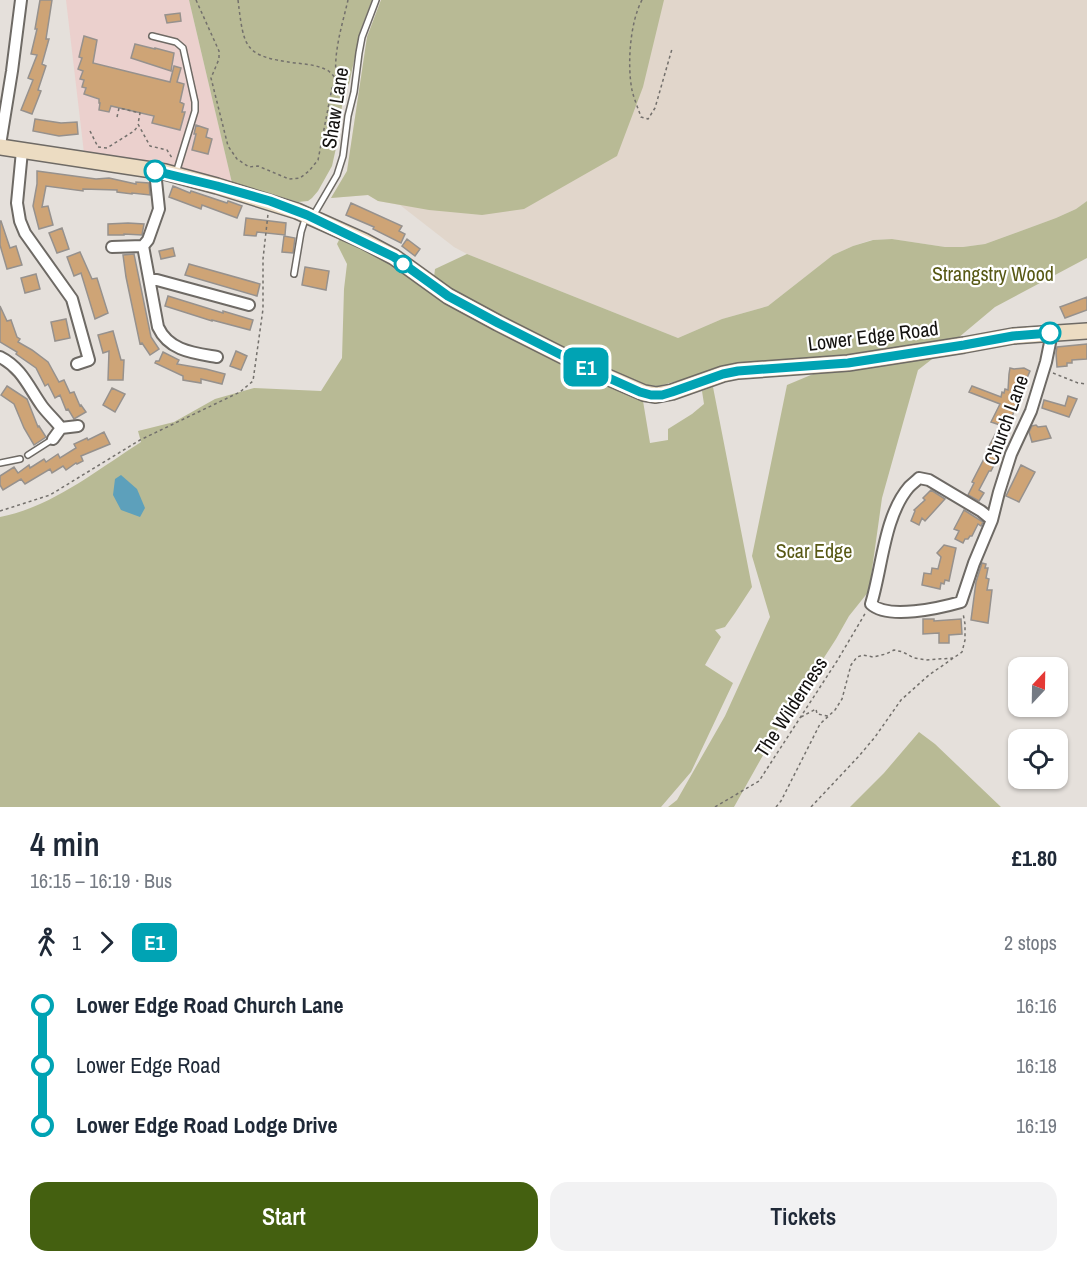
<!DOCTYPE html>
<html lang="en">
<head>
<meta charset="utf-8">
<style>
  body { margin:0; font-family:"Archivo Narrow",sans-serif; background:#f2f2f3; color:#1f2937; height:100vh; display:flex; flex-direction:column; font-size:22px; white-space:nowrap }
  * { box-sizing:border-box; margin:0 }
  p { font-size:20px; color:#747a83 }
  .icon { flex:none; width:33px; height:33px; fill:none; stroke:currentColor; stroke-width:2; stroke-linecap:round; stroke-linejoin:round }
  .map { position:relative; height:807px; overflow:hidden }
  .drawer { display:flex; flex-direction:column; background:#fff; flex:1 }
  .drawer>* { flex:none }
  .badge { padding:0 12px; border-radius:9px; font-size:21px; line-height:39px }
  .needle { width:39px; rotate:22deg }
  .buttons { position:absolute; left:1008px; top:657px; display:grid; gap:12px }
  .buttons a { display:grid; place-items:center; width:60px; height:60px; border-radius:12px; background:#fff; box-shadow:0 2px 4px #0004; font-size:30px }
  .map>.badge { position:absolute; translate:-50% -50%; box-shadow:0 0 0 3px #fff }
  .legs { display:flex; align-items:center; gap:9px; height:66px; padding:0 30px; font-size:20px }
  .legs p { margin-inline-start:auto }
  .head { display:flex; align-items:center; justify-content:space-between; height:102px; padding:0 30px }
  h1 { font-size:33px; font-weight:600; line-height:45px }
  .cta { display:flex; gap:12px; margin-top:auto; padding:12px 30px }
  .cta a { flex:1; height:69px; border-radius:18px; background:#446010; color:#fff; font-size:24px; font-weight:600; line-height:69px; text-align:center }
  .cta a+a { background:#f2f2f3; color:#1f2937 }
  ul { padding:0 30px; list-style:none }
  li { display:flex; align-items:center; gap:21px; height:60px; font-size:22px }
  li i { display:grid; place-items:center; width:9px; height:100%; margin:0 8px; background:currentColor }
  li i::after { content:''; width:15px; height:15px; margin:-8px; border:4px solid; border-radius:50%; background:#fff }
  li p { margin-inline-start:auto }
  li:first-child i { background:linear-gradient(#0000 50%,currentColor 0) }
  li:last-child i { background:linear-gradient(currentColor 50%,#0000 0) }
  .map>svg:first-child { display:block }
</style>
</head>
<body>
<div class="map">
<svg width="1087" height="807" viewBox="0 0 1087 807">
  <rect width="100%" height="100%" fill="#e5e0db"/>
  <!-- built -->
  <path fill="#e1d6cb" d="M381,0H1087V201L1076,209L1056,218L985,244L963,247H945L892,239L871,240L853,246L833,255L768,306L722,319L678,338L467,254L454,247L400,205L378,201L368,195L331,198L347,171L367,37Z"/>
  <!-- education -->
  <path fill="#ebd0cd" d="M66,0H189L232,183L211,176L168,166L84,153Z"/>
  <!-- green -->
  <path fill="#b8ba95" d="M189,0H372L361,29L349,84L345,87L336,79L334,91L338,88L344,92L336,148L332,166L318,191L312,198L308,201L298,202L232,183Z
    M381,0H664L643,87L617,156L524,209L482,215L429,210L378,201L368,195L331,198L347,171L367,37Z
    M1087,201V258L995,307L952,343L701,375L658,386L643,385C573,352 498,322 434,277L435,269L467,254L678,338L722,319L768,306L833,255L853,246L873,240L892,239L945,247H963L985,244L1056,218L1076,209Z
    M341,236L393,263L443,302L491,328L643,401L650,443L668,440V429L692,414L704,404L702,391L713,387L752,587L735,613L725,627L715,630L721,637L705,665L733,683L691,772L661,807H0V517C52,507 97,470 141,442L138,431L174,422L215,399L254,388L321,391L342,358L344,289L347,264L337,244Z
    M936,356L918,370L903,423L882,498L869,591L849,616L836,639L776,732L734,807H668L677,800L725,716L770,617L752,556L787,385L818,372Z
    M919,732L935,744L1001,807H850L884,773Z"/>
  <!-- water -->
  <path fill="#5da0bb" d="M121,475L137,489L145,508L140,517L121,510L113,495L115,479Z"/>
  <!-- building -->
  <path fill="#cea476" stroke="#96918d" stroke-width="1.5" d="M40,0H52L46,39H49L42,64L46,66L38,90L41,91L32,114L21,110L33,80L28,78L37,55L31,54L37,29H35Z
    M180,13L181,21L167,23L165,15Z
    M84,36L97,40L93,63L170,82L174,66L181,68L177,82L184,84L180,102L184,104L182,112H185L180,130L152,123L154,116L111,106L109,112L99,110L100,103H99V99L84,94L86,88L82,87L84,80L80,79L83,71L78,69L82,58L79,57Z
    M135,44L155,49V48L174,53L171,71L131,58Z
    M35,119L61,123L77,122L78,134L59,136L33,131Z
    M196,125L208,129L206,137L212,139L208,154L192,150L196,134H194Z
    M37,171L96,179L109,178L136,184V182L149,183L150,195L132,193V194L117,192V190L83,189V191L46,186L42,207L48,206L53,225L39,229L33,206L37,184Z
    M173,186L190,193L191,191L227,203L228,201L242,206L237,218L202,205L201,209L169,197Z
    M351,203L402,226L399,231L405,234L401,243L373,229L374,227L346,215Z
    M246,218L286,223L285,235L257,232L256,236L244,235Z
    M0,221H1L10,248L16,246L22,265L7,269L0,245Z
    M128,223L144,224L142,235L124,234V235H108V224Z
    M62,228L69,249L57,253L49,233Z
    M284,236L295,238L293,253L282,252Z
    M407,239L420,249L415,256L402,246Z
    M173,248L175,256L161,259L159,251Z
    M80,252L92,279L97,278L108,313L95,319L81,273L74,276L67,257Z
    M134,254L151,337L159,349L150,355L142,343L140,344L126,277L123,255Z
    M189,264L260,284L257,296L185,275Z
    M305,267L329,271L326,290L302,285Z
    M36,274L40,289L25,293L21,278Z
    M168,296L223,313V311L253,320L250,330L212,320V321L165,306Z
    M1087,297V310L1065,318L1060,307Z
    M0,306L7,321L11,320L17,337L20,339L18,342L32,350L48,362L59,382L64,380L70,393L74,392L80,406L81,405L86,412L74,419L68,409L66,410L60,395L55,398L48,384L45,386L36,368L16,354L17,352L0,342Z
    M66,319L70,338L55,341L51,322Z
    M113,331L121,360H124L123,380H108L109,351L103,353L98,335Z
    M1087,344V359L1072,360V363H1067V366L1057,367L1056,353L1057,347Z
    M236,351L247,356L241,370L230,366Z
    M163,352L179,360L177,364L206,369L225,374L222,384L201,379V383L183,380V376L155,363L156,361H159Z
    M1010,368L1014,369L1024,368L1030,371L1020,394L1004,440L1005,441L994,463H995L991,471H989L979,490L984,493L979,501L968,495L974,483L972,482L988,451L987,450L1000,425L991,422L1000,404L969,392L972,386L1001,397L1002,392L1004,393L1005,389L1008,390L1009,374Z
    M7,386L27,399L38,427L39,426L46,437L34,445L24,428L14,404L1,395Z
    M112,388L125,394L115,412L103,405Z
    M1068,396L1077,399L1069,417L1042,408L1044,400L1065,406Z
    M1036,425L1038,427L1046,426L1051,438L1032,442L1029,432L1032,426Z
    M104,432L110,444L81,456L83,461L77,464L76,463L66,470L63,466L52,473L50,469L25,484L21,479L3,490L0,485V476L14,467L18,473L29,465L30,468L44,459L46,462L58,454L60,458L76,448L74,444L87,438L88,440Z
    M1021,465L1035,472L1019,502L1006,496Z
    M931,490L945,499L925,521L922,518L919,525L911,521L915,511L914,510L925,500L923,498Z
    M964,510L983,522L981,526L978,524L972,536H970L968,539H965L963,543L955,539L959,531L954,529Z
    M944,545L956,548L949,581L945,580L944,584L941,583L940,589L922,585L924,573L931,574L932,568L938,569L941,557L937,553Z
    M982,563L986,564L985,568H988L986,578L989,579L987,590H992L988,623L971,620L976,582Z
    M923,619H934V621L961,619L962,634L949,635V643H939V633L923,634Z"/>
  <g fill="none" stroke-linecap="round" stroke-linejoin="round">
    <!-- lane casing -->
    <g stroke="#6e6a65" stroke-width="8">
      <path id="lane" d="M152,36L176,42L183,48L195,102V111L176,173
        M313,216L337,175L343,156L348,116L354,92L359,53L362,37L376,0
        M294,274L301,232L306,216
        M28,455L53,439
        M0,463L20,459"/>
    </g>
    <!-- street casing -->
    <g stroke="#6e6a65" stroke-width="14">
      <path id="street" d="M0,145L12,71L21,0
        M22,151L17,203L20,221L25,233L72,299L89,360L77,364
        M155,171L159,209L148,240L143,246L158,327C169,351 194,353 217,357
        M112,247L143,246
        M150,280H157L249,305
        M0,357C22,368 29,388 42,406C48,414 55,420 61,428
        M53,439L61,428L78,426
        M992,520L981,511L929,480L919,478C916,481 912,484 909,487C884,516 882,569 871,604C888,620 940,608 961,602L974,563L992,520L999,492L1011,454L1031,411L1046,362L1052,333"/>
    </g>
    <!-- secondary casing -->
    <g stroke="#6e6a65" stroke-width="18">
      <path id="secondary" d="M0,147L165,172L217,186L297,211L364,241L394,257L448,296L498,323L591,370L644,393L656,395L672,392L723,374L738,371L848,363L964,345L1013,336L1087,331"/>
    </g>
    <!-- path -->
    <path stroke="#73706c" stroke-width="1.5" stroke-dasharray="3 3" stroke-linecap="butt" d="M196,0L219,51V59L211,78L228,146L237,159L249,167L258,166L289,179L300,178L309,171L318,160L332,88L337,82C332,56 342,26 348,0
      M238,0C244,49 244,56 295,63C306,64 317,65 327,70C335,75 339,85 345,91
      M642,0C630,22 627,65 632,90C634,99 638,108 641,117L648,119L655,108L672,49
      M117,117L119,108L140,113L138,124L150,146L167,150L172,158
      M90,131L97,145
      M98,147L107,148L134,131L138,126
      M1053,373L1078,383L1087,384
      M0,511L50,495L140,440L240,392L253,381L263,309V259L268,214
      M801,717L816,709L817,714L828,716
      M715,807L759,781L837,661L866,612
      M776,807L781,801L820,724L835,710L842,699L851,665L857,657L863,655L873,657L886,654L894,650L903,652L914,658L926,660L953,658
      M811,807L859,756L875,737L901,700L929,675L962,652L965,640V624L963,613"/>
    <!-- lane -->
    <use href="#lane" stroke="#fff" stroke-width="5"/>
    <!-- street -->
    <use href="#street" stroke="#fff" stroke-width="10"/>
    <!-- secondary -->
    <use href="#secondary" stroke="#ecdcc2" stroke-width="15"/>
  </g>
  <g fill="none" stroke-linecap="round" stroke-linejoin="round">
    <!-- line-1 casing -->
    <g stroke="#fff" stroke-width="14">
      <path id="line-1" d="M155,171L217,186L270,201L307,215L394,257L448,296L498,323L591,370L640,392L651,395H662L672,392L723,374L738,371L848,363L964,345L1013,336L1050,333"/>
    </g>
    <!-- line-1 -->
    <use href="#line-1" stroke="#00a3b4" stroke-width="9"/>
  </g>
  <!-- markers -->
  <g fill="#fff" stroke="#00a3b4" stroke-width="3">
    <circle cx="155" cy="171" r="10"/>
    <circle cx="403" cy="264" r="8"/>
    <circle cx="1050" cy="333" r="10"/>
  </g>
  <g text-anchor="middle" stroke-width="4.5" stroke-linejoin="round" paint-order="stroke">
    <!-- street labels -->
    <g font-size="20" fill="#13110f" stroke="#fff">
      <text transform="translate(335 108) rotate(-81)" y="7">Shaw Lane</text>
      <text transform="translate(873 336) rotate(-7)" y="7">Lower Edge Road</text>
      <text transform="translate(1006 420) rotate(-70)" y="7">Church Lane</text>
      <text transform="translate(791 707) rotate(-57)" y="7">The Wilderness</text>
    </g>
    <!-- park labels -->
    <g font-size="20" fill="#575814" stroke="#fff">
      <text x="993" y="281">Strangstry Wood</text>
      <text x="814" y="558">Scar Edge</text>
    </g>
  </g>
</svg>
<div class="buttons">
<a><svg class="needle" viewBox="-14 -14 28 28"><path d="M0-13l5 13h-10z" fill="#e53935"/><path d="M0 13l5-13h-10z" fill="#747a83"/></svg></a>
<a><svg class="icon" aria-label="locate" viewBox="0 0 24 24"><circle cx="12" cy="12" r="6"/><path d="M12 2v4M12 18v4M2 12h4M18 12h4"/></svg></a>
</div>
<b class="badge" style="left:586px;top:367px;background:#00a3b4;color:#fff">E1</b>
</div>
<section class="drawer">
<div class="head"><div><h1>4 min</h1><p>16:15 – 16:19 · Bus</p></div><b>£1.80</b></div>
<div class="legs"><svg class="icon" aria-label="walk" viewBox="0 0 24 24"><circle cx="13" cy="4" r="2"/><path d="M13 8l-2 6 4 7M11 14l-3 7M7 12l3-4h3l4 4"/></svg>1<svg class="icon" aria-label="forward" viewBox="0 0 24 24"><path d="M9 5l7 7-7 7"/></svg><b class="badge" style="background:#00a3b4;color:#fff">E1</b><p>2 stops</p></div>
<ul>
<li><i style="color:#00a3b4"></i><b>Lower Edge Road Church Lane</b><p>16:16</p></li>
<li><i style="color:#00a3b4"></i><span>Lower Edge Road</span><p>16:18</p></li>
<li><i style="color:#00a3b4"></i><b>Lower Edge Road Lodge Drive</b><p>16:19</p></li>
</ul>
<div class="cta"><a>Start</a><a>Tickets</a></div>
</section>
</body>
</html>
